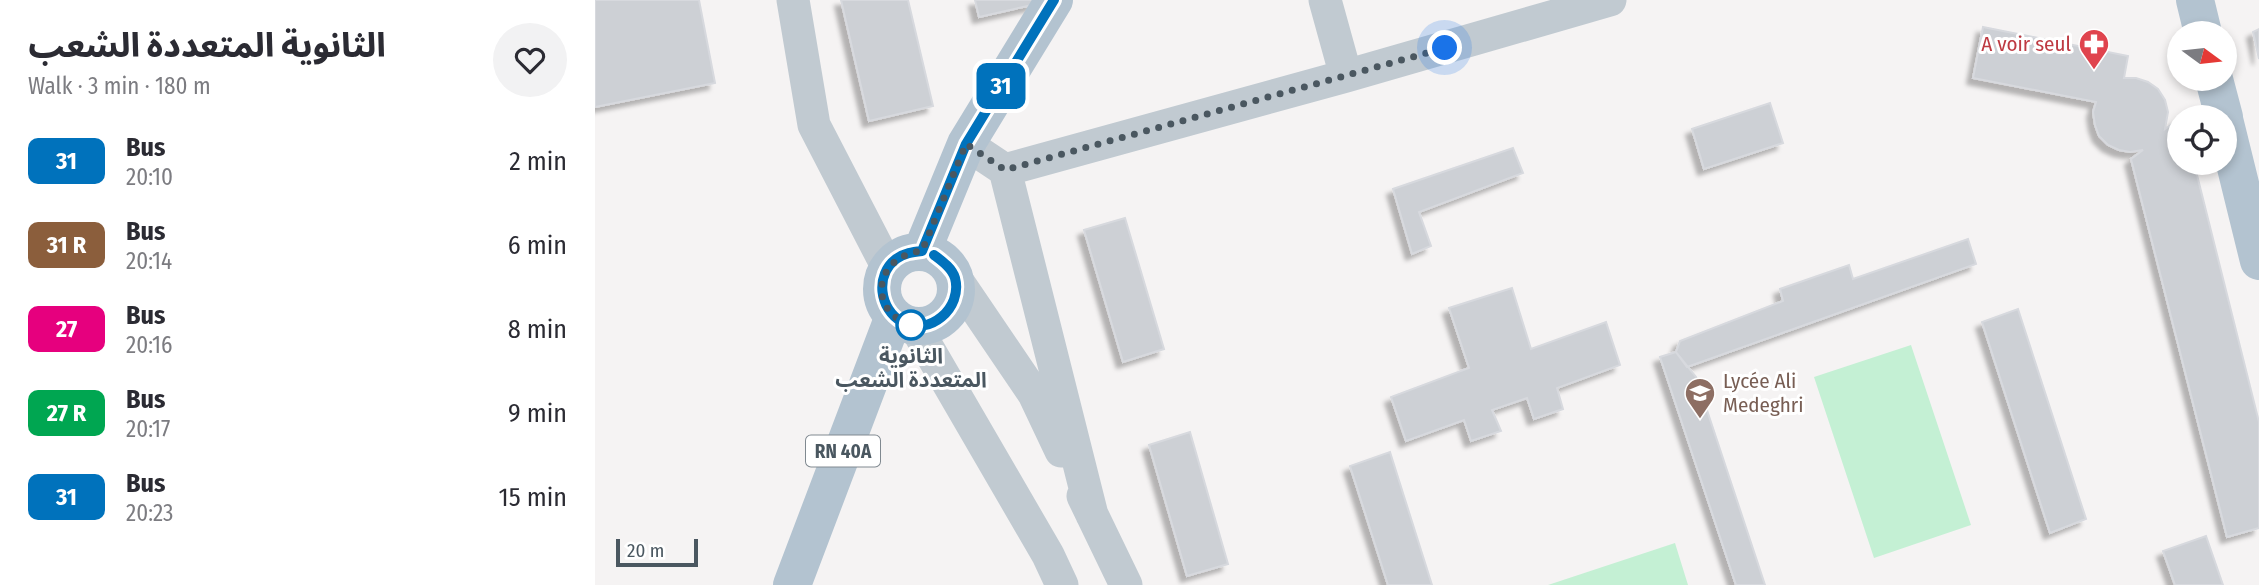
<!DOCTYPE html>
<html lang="en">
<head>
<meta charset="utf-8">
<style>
  body { margin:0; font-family:"Fira Sans Condensed","Noto Sans Arabic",sans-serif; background:#f2f2f3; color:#2b2b33; height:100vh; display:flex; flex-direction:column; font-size:26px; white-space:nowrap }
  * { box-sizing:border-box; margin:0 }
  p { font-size:23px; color:#7c7c81 }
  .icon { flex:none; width:38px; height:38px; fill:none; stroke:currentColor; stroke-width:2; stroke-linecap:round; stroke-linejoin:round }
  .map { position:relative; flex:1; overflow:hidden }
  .drawer { display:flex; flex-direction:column; background:#fff; width:595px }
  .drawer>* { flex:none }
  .badge { padding:0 14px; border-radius:10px; font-size:24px; line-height:46px }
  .needle { width:46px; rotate:105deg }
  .buttons { position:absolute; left:1572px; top:21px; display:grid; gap:14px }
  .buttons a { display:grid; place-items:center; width:70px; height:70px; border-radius:50%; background:#fff; box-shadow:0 4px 10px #0003; font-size:35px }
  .scale { position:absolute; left:21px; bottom:18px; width:82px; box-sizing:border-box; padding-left:7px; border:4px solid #4a5760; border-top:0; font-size:19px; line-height:24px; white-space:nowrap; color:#4a5760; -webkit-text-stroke:5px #fff; paint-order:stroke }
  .you { position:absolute; width:35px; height:35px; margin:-18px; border:5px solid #fff; border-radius:50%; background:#1a73e8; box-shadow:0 0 0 10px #1a73e833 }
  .map>.badge { position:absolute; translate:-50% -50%; box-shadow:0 0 0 4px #fff }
  .round { display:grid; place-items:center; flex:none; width:74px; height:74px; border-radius:37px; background:#f2f2f3 }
  .headline { display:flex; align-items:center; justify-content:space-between; height:119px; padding:0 28px }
  h1 { font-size:33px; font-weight:800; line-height:52px }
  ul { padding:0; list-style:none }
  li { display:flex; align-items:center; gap:21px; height:84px; padding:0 28px }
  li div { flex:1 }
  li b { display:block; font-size:26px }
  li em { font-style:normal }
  li .badge { min-width:77px; font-weight:700; text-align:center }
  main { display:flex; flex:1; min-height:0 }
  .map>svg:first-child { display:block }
</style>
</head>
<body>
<main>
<section class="drawer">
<div class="headline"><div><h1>الثانوية المتعددة الشعب</h1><p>Walk · 3 min · 180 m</p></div><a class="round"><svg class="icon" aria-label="heart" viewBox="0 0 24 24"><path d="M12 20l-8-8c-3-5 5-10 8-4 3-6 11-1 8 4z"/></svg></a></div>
<ul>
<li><span class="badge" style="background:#0072bc;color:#fff">31</span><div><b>Bus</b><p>20:10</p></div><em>2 min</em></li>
<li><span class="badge" style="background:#8b5e3c;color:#fff">31 R</span><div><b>Bus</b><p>20:14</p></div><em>6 min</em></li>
<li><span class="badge" style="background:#e6007e;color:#fff">27</span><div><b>Bus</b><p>20:16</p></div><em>8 min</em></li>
<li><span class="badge" style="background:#00a651;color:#fff">27 R</span><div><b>Bus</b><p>20:17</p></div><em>9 min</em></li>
<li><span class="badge" style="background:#0072bc;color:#fff">31</span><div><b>Bus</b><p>20:23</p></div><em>15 min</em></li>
</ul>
</section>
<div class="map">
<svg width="1664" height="585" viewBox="0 0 1664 585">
  <defs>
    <filter id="shadow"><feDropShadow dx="-6" dy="6" stdDeviation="2" flood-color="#0004"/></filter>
  </defs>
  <rect width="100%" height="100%" fill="#f5f3f3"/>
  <!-- grass -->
  <path fill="#c4f0d4" d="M1316,345L1376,525L1279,558L1219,377Z
    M1080,543L1093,585H953Z"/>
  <!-- building -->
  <path fill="#cdd0d5" stroke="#d7d9de" stroke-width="2" filter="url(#shadow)" d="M0,0H104L120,83L0,107Z
    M246,0H313L338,106L274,121Z
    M380,0H441L437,5L384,17Z
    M1388,27L1533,56L1529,78H1541L1553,82L1563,89L1570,100L1573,112L1570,129L1584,119V163H1599L1664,422V528L1632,537L1536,159L1548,150L1535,152L1524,150L1513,145L1504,136L1500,125L1498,112L1501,102L1378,78Z
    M1664,29V59L1658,32Z
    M1175,103L1188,143L1109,169L1097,129Z
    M918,148L928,173L824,212L836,246L817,254L798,189Z
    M530,218L569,349L528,362L489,230Z
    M1373,239L1381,264L1092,367L1081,352L1085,341L1188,301L1185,289L1254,265L1258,279Z
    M917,288L936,349L1011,322L1025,365L962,388L968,409L939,419L932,398L897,410L906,431L876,441L869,420L811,441L796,397L874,368L854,308Z
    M1423,309L1491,519L1455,533L1387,322Z
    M1081,352L1101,377L1170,585H1141L1065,357Z
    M595,432L633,564L592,576L554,445Z
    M795,452L837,585H793L755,466Z
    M1611,536L1628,585H1580L1568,551Z"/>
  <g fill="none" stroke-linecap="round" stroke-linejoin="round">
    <!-- minor -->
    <path stroke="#c1cad1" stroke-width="33" d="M198,0L219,125L293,268
      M730,0L751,76
      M371,144L410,170L751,76L1015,0
      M410,170L497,515
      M361,279L439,394L466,451
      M320,326L453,555L467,585
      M488,496L531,585"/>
    <!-- major -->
    <path stroke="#b3c3d0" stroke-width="38" d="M1600,0L1608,33
      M1619,79L1629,117
      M1629,119L1664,261
      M327,251L371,144L459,0
      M287 289a37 37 0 1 1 74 0a37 37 0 1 1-74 0Z
      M197,585L299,316"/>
  </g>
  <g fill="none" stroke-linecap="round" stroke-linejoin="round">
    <!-- line casing -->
    <g stroke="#fff" stroke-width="16">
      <path id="line" d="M339,255C347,261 357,268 360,278C368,308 334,337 307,322C284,309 280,275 301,259C309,253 318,252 327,251L371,144L459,0"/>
    </g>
    <!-- line -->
    <use href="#line" stroke="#0072bc" stroke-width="10"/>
    <!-- walk -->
    <path stroke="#4a5760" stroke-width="7" stroke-dasharray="0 12.6" d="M316,325L320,326C272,315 277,256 327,251L371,144L410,170L850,48"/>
  </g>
  <!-- icons -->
  <defs>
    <g id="pharmacy-pin" transform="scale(1.575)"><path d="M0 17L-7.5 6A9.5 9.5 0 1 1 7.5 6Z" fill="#e0444e" stroke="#fff"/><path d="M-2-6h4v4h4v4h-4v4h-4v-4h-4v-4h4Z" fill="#fff"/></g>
    <g id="school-pin" transform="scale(1.575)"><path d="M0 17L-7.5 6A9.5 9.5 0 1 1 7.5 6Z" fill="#8d6e63" stroke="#fff"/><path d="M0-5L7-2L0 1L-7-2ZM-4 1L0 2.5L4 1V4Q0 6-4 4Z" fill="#fff"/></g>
  </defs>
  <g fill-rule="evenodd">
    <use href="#pharmacy-pin" x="1499" y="44"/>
    <use href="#school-pin" x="1105" y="393"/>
  </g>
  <!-- markers -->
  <circle fill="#fff" stroke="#0072bc" stroke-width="3.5" cx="316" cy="325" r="14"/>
  <g text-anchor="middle" stroke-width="6" stroke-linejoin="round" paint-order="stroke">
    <!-- shield labels -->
    <rect fill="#fff" stroke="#808990" stroke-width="2" x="211" y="435.5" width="74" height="31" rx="5"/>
    <g font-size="19" font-weight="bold" fill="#4a5760">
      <text x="248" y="458">RN 40A</text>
    </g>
    <!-- health labels -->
    <g font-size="21" fill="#be3a42" stroke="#fff" text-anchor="end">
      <text x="1476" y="51">A voir seul</text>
    </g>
    <!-- stop labels -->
    <g font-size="21" font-weight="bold" fill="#4a5760" stroke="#fff">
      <text x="316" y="363">الثانوية<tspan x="316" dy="24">المتعددة الشعب</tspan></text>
    </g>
    <!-- education labels -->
    <g font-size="21" fill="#785e54" stroke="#fff" text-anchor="start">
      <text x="1128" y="388">Lycée Ali<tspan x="1128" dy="24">Medeghri</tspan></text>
    </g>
  </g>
</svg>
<div class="buttons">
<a><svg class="needle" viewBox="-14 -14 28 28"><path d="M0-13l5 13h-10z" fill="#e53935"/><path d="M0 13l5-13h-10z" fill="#7c7c81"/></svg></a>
<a><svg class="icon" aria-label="locate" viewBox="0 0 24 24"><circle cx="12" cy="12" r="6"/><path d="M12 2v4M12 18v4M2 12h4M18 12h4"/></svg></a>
</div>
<div class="scale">20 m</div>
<div class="you" style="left:850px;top:48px"></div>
<b class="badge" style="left:406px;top:86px;background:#0072bc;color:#fff">31</b>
</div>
</main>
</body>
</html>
